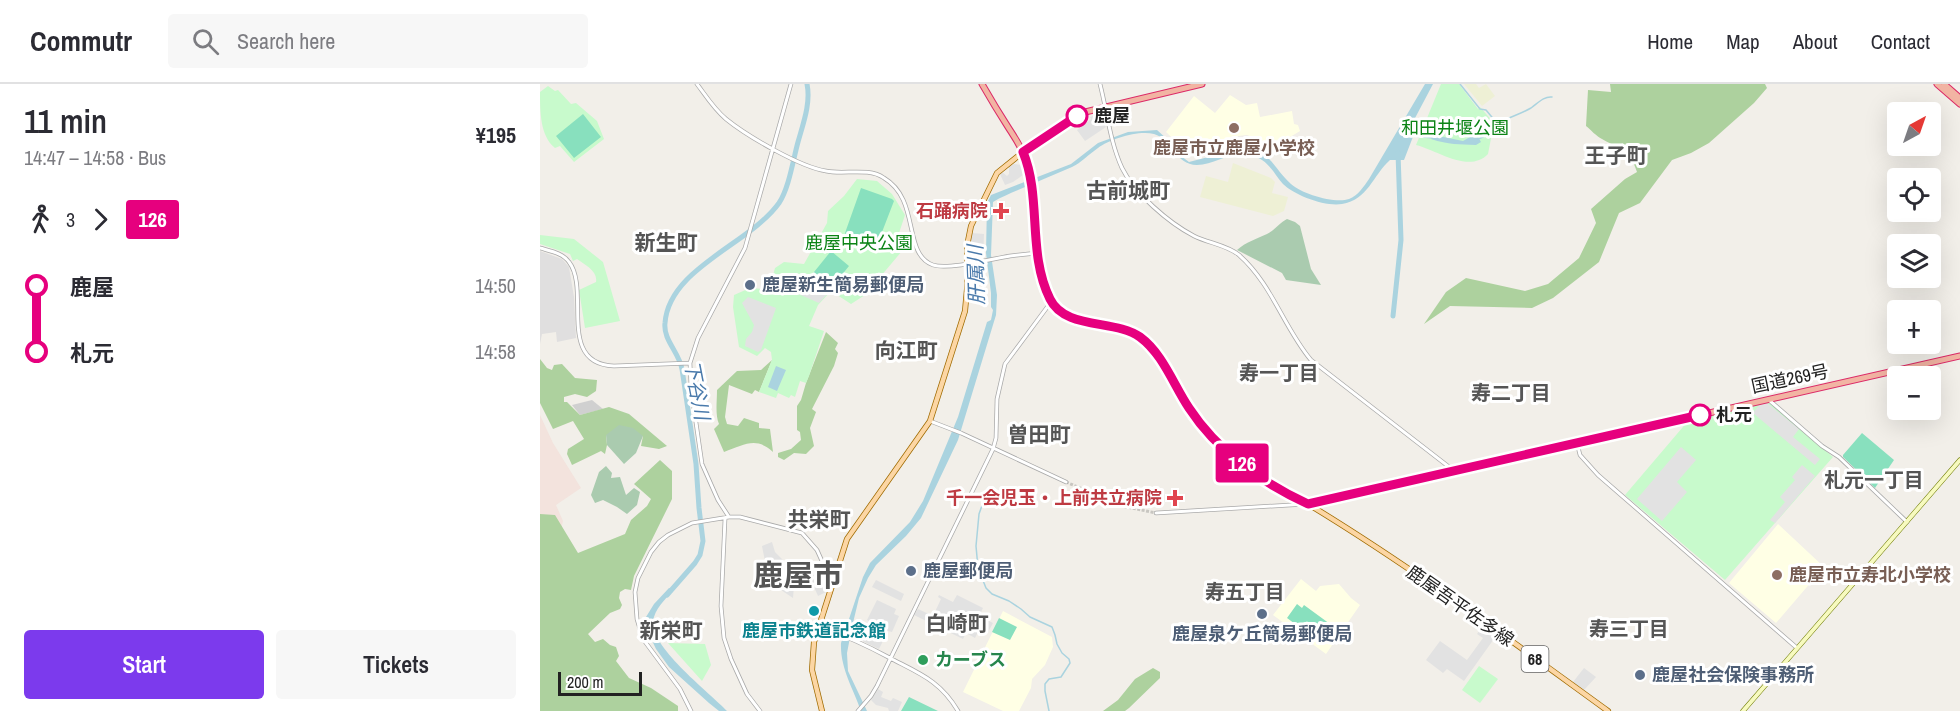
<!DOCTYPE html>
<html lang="en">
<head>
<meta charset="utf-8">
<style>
  body { margin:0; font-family:"Archivo Narrow","Noto Sans JP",sans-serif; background:#f7f7f7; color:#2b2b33; height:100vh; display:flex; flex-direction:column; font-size:22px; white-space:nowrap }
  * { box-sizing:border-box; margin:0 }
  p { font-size:20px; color:#7c7c81 }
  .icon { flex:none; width:33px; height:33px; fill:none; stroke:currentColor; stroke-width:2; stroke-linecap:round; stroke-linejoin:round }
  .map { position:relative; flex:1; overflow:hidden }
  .drawer { display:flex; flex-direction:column; background:#fff; width:540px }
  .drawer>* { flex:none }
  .badge { padding:0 12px; border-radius:4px; font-size:21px; line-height:39px }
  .needle { width:39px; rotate:40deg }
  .tools { position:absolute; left:1347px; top:18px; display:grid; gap:12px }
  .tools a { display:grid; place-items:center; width:54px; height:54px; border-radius:6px; background:#fff; box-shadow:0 6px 24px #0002; font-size:30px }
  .scale { position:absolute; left:18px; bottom:15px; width:84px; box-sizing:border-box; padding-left:6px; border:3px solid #222; border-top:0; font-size:16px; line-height:21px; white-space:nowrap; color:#222; -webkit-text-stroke:4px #fff; paint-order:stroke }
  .map>.badge { position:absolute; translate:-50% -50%; box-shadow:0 0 0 3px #fff }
  .legs { display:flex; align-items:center; gap:9px; height:66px; padding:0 24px; font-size:20px }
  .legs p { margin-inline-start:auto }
  .overview { display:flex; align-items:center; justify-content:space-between; height:102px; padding:0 24px }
  h1 { font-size:33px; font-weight:600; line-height:45px }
  .primary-button { display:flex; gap:12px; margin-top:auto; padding:12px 24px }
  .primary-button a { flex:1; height:69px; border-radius:6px; background:#7c3aed; color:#fff; font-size:24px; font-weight:600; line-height:69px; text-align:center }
  .primary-button a+a { background:#f7f7f7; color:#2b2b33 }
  ul { padding:0 24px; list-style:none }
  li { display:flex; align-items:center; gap:21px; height:66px; font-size:22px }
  li i { display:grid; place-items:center; width:9px; height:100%; margin:0 8px; background:currentColor }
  li i::after { content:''; width:15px; height:15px; margin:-8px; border:4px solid; border-radius:50%; background:#fff }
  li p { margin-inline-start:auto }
  li:first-child i { background:linear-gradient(#0000 50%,currentColor 0) }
  li:last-child i { background:linear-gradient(currentColor 50%,#0000 0) }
  header { display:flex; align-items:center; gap:36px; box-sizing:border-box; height:84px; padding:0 30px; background:#fff; border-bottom:2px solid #e1e1e2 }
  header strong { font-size:28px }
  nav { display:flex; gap:33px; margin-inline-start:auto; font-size:21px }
  .search { width:420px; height:54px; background:#f7f7f7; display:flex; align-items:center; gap:15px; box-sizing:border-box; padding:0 21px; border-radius:6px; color:#7c7c81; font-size:22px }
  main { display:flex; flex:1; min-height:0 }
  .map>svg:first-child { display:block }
</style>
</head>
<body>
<header>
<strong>Commutr</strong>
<div class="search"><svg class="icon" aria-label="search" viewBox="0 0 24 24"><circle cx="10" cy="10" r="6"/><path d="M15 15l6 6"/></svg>Search here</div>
<nav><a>Home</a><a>Map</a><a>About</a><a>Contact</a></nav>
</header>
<main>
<section class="drawer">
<div class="overview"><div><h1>11 min</h1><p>14:47 – 14:58 · Bus</p></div><b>¥195</b></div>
<div class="legs"><svg class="icon" aria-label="walk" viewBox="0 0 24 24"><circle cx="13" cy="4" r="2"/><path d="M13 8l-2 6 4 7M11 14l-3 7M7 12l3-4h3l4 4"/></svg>3<svg class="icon" aria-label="forward" viewBox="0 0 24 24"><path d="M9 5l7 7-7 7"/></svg><b class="badge" style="background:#e6007e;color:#fff">126</b></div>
<ul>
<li><i style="color:#e6007e"></i><b>鹿屋</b><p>14:50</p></li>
<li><i style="color:#e6007e"></i><b>札元</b><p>14:58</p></li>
</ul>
<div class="primary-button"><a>Start</a><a>Tickets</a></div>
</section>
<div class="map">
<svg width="1420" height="627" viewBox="0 0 1420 627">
  <rect width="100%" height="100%" fill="#f2efe9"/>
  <!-- residential -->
  <path fill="#e0dfdf" d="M0,167L22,175L29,183L34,213L36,254L17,258L16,248L2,250L0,260Z"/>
  <!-- education -->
  <path fill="#ffffe5" d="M690,11L706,21L717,19L720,33L752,27L754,40L758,41L760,47L727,67L717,55L707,51L698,52L683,64L655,72L649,70L626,48L654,12L675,29Z
    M1238,440L1284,483L1236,539L1189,499Z
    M761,495L776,507L780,502L799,500L811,514L820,521L786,570L733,531Z
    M463,527L512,553L513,563L505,581L492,595L491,604L479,627H463L423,608Z"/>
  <!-- religious -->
  <path fill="#d0d0d0" d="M52,316L63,325L40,331L32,321Z"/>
  <!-- military -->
  <path fill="#f3e3dd" d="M0,331L13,359L41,404L16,421L23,437L10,492L0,487Z"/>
  <!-- farmland -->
  <path fill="#eef0d5" d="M924,0H936L939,4L946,0L955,12L942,22Z
    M693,79L731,94L735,98L732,109L748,113L744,127L733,132L660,113L666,92L688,98Z"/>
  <!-- forest -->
  <path fill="#add19e" d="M1070,0H1225L1227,4L1214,19L1169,59L1151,69L1132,76L1100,119L1079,129L1059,178L1013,214L992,224L910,222L884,240L906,208L926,194L985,207L1008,200L1039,174L1056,139L1051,125L1085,95L1097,88C1087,59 1084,68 1062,55C1056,52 1051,46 1046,42L1048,6L1071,8Z
    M286,248L298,259L295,265L298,269L294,282L272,325L276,328L270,344L274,362L266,370L254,369L244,376L238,373V369L251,365L261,356L260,348L257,346V322L261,316L266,299Z
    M0,275L7,284L12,286L14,281L22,280L35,294L57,296L56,307L47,313L35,310L24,313V318H27L40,331L69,323L89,330L127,362L119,365L101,362L103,352L66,351L67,361L65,370L61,367L32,381L27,370L28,365L44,355L33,337L13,345L0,319Z
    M232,276L219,308L215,306L212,310L189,301L185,333L187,340L198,342L204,334L219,339V344L230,345L233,368C216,352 204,361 184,368L174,345L179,340C175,331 177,317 177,306L197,287L221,286Z
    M120,376L132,387V415L94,492L91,506L85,505L80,508L79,514L82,521L80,525L70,529L48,550L55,558L63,555L70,561L76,563L79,572L76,577L89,594L111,604L138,622V627H0V430L15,431L38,469L85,450L91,436L107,422L111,415L94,400Z
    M613,584L620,588V594L589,624L585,627H563L578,616L595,595Z"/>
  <!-- cemetery -->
  <path fill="#aacbaf" d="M747,135L755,138L760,142L771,185L781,201L746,196L742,189L697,166C706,158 716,155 727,150C735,146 739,139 747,135Z
    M79,341L93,344L103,352L96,369L84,380L67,361L66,351Z
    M66,382L72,389L71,394L80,393L86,411L94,404L100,408L97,421L87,430L77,423L63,416L55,419L51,411L59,388Z"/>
  <!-- park -->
  <path fill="#c8facc" d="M901,0H919L938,25L940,23L954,39L948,70C929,90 897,66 876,61Z
    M8,2L15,7L18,6L31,20L36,19L57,37L64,55L34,78L20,62L15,64C0,52 0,27 0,8Z
    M317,95L337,97L352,110L365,131L357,155L362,167L325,211L311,220L291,207L278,221L269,242L284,247L269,292L266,299L260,297L255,313L251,311L249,314L238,309L236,314L219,308L232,276L231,268L225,264L217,272L199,263L193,223L194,211L210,204L223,205L230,202L235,184L244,178L264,180L287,139L288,127L304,112Z
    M0,151L34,155L63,178L80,237L45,244L39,206L56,198C58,187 45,181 37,175L33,177L30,170L0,160Z
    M1228,317L1293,373L1185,496L1085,411L1148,337Z
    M128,559L165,560L171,581L162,597Z
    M939,582L958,595L940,619L922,606Z"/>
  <!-- pitch -->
  <path fill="#88e0be" d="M43,30L61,53L34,74L16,52Z
    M321,104L352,115L354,117L337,161L325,165L310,160L305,149Z
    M291,167L309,182L288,208L270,193Z
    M1322,349L1354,376L1335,404L1303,373V371Z
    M757,520L762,524L764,521L790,540L778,557L747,534Z
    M459,534L477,543L470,556L452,548Z
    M369,613L398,627H361Z"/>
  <!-- parking -->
  <path fill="#e2e2e2" d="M558,30L566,43L545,57L537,46L551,35L550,33Z
    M474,80L481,81L483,91L473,98L465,101L460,90L462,88L467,92L469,90V83Z
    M432,149L444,150L443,174L429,175Z
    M265,194L287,210L279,219L254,208Z
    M208,213L236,224L221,266L218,268L205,262L206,255L212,248L214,241L202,219Z
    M1221,319H1227L1259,345L1253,353L1280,375L1275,381L1213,329Z
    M1141,363L1156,376L1137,398L1147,408L1122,437L1097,415Z
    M1262,381L1275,392L1235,439L1230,436L1245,418L1240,413L1255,396L1252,393Z
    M232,458L235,468L242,475L251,493L254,502L253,514L232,500L227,487L222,462Z
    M277,478L289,504L288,507L278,512L267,487L273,484L272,480Z
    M336,496L364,510L361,517L332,503Z
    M399,511L413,518L417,511L443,524L439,532L453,539L447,550L439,546L435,554L426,549L423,555L374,531L378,525L393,532L401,515L398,513Z
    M337,516L356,525L354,530L359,532L352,548L348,547L339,565L316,554L319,547L340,556L344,545L327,536Z
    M943,542L956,552L924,597L907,585L903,589L886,576L900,557L927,576L943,554L937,550Z
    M1044,584L1056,593L1044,606L1033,598Z
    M338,605L343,608L341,613L351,617L353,614L362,618L358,627H349L348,624L336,621L331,616Z"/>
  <!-- water -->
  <path fill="#aad3df" d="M885,0H893L874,36L876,45L864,76H850C833,91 828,116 802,120C785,123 754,111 743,100C736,92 731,82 722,76C697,60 678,81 657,81C635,81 632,55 614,50C598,46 570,55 558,64C549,70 541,79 532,83C514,91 496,98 478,106C469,110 461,113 453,118L451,171L457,211L456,231L418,356L381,434L366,452L336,481L328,494L319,514L312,543L307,569L308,587L327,627H321C313,604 300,584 301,559L323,493L330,479L370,438L383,417L418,333L447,238L451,236L453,226L451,223V209L446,169L447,119L451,111L531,80L558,59L588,48L617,46L628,56L637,69L649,78L711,62C730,69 736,87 751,100C762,110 795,120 809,115C818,112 824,102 829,95Z
    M934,46L941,58L936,61C919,60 909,61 891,55L894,51L923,57L930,53Z
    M236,282L246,286L237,307L228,303Z
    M129,504L133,506C126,515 114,525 113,538C111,564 170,609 187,627H179L169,619L129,583L116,565L108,548L106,533L114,520Z"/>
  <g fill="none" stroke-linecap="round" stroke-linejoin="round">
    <!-- stream -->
    <path stroke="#aad3df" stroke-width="1.5" d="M920,0L940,25L946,26L956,38L951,43L948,40L945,42L943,47H940L936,51
      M956,38L959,39C969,33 981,30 991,24C998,19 1004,12 1012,13
      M872,52L894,54
      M938,55L943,53V48
      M444,416L439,430L436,462L438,484L446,504L452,510L469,517L481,525L490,533L512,543L515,551L517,560L522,569L529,575L530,579L521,593L509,595L505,600V607L509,627"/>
    <!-- river -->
    <path stroke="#aad3df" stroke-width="5" d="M853,232L861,156L858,69
      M127,511L155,479L160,471L163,457L159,424L156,380L142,285C139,268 123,256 125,239C129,184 210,160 239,119C249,104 253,76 258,58C263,40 271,19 267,0"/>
    <!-- tertiary-tunnel -->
    <path stroke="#c8c6c1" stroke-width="3" stroke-dasharray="3 1.5" stroke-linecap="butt" d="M526,398L582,422L616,429"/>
    <!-- tertiary casing -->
    <g stroke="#a9a9a9" stroke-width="4.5">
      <path id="tertiary" d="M157,0C166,12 174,25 186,35C207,52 260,83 286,87C304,91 328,83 344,94C381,116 362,170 393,181C408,186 452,175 470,172C479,171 488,170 497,169
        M560,0C567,27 570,58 582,84C594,109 629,139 654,152C668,159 687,161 699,171C732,200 744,244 771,276L913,386
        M0,164C10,167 23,169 29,178C51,206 16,280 74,282L150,279
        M1229,316L1282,362L1299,373L1367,438
        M390,337L421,349L526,398
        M1037,359L1040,371L1058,391L1257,564
        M616,429L767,420
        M189,433L178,416L162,380L151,304L150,279L158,254L205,164L251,0
        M185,435L181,522L184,554L191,575L207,610L220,627
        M279,542C303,551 326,561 348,573C378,589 400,596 418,627
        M151,627L140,605L103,555L97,535L95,508L98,494L111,468L119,458L128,451L152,439L189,433H200L262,449L277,466L286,486L295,490
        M318,627L331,612L337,602L453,365L456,354L457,315L465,280L511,218"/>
    </g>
    <!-- secondary casing -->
    <g stroke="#707d05" stroke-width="5">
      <path id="secondary" d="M1203,627L1420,376"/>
    </g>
    <!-- primary casing -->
    <g stroke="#a06b00" stroke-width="6">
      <path id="primary" d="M768,420C872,483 970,556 1068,627
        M282,627L272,586L274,558L307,455L390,337L425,227L427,205V162L431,142L457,89L483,68"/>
    </g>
    <!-- trunk casing -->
    <g stroke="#dc2a67" stroke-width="7">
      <path id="trunk" d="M442,0C450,14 459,29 468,43C475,54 483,65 487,79C497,115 492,154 502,191C504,200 506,210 510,217C527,246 577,234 604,257C625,275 634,303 649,325C678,368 722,399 768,420L1420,272
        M1397,0L1420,20
        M1404,0L1420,14
        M483,68L541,29L662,0"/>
    </g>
    <!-- tertiary -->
    <use href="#tertiary" stroke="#fff" stroke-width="3"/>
    <!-- secondary -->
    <use href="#secondary" stroke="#f7fabf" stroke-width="4"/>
    <!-- primary -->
    <use href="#primary" stroke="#fcd6a4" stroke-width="4.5"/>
    <!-- trunk -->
    <use href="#trunk" stroke="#f2b4a3" stroke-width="5"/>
  </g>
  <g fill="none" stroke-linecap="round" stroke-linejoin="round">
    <!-- line-1 casing -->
    <g stroke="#fff" stroke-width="14">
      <path id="line-1" d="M537,32L483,68C502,114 487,169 510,215C525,246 575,235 600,253C623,270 633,300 649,324C677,367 722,399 768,420L1160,331"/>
    </g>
    <!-- line-1 -->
    <use href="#line-1" stroke="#e6007e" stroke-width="9"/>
  </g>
  <!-- markers -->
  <g fill="#fff" stroke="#e6007e" stroke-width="3">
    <circle cx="537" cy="32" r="10"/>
    <circle cx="1160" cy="331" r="10"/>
  </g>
  <g fill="#8d6e63" stroke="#fff" stroke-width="2">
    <circle cx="694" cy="44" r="6"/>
    <circle cx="1237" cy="491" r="6"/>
  </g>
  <g fill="#e0444e" stroke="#fff" stroke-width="2">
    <path d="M458 118h6v6h6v6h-6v6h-6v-6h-6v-6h6z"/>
    <path d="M632 405h6v6h6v6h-6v6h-6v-6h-6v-6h6z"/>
  </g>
  <g fill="#5c6f8a" stroke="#fff" stroke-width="2">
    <circle cx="210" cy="201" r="6"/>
    <circle cx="371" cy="487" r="6"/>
    <circle cx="722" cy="530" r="6"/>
    <circle cx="1100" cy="591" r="6"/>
  </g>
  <circle fill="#0f9aa8" stroke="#fff" stroke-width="2" cx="274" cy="527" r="6"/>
  <circle fill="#2e9e5b" stroke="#fff" stroke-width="2" cx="383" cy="576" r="6"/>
  <g text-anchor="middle" stroke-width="6" stroke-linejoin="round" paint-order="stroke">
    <!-- shield labels -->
    <rect fill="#fff" stroke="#646464" stroke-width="1.5" x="981.5" y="562" width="27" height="26" rx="4.5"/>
    <g font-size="16" font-weight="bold" fill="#222">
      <text x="995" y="581">68</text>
    </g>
    <!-- stop labels -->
    <g font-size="18" font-weight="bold" fill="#222" stroke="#fff" text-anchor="start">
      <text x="554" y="38">鹿屋</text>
      <text x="1176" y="337">札元</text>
    </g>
    <!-- park labels -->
    <g font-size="18" fill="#0c8416" stroke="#fff">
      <text x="915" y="50">和田井堰公園</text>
      <text x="319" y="165">鹿屋中央公園</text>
    </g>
    <!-- education labels -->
    <g font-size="18" font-weight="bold" fill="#785e54" stroke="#fff">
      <text x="694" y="70">鹿屋市立鹿屋小学校</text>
      <text x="1249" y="497" text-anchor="start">鹿屋市立寿北小学校</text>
    </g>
    <!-- health labels -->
    <g font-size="18" font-weight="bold" fill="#be3a42" stroke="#fff" text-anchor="end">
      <text x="448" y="133">石踊病院</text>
      <text x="622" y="420">千一会児玉・上前共立病院</text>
    </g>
    <!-- service labels -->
    <g font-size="18" font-weight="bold" fill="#4e5e75" stroke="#fff" text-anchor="start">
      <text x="222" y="207">鹿屋新生簡易郵便局</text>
      <text x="383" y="493">鹿屋郵便局</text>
      <text x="722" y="556" text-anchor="middle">鹿屋泉ケ丘簡易郵便局</text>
      <text x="1112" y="597">鹿屋社会保険事務所</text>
    </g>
    <!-- street labels -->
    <g font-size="18" fill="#222" stroke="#fff">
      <text transform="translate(1250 295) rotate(-12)" y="6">国道269号</text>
      <text transform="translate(920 522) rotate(35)" y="6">鹿屋吾平佐多線</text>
    </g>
    <!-- culture labels -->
    <g font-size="18" font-weight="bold" fill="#0d838f" stroke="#fff">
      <text x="274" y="553">鹿屋市鉄道記念館</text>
    </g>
    <!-- leisure labels -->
    <g font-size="18" font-weight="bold" fill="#27864d" stroke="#fff" text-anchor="start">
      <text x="395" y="582">カーブス</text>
    </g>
    <!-- water labels -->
    <g font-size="20" font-style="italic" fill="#4a7aab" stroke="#fff">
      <text transform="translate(436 191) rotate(-92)" y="7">肝属川</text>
      <text transform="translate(157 306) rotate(79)" y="7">下谷川</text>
    </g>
    <!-- neighbourhood labels -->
    <g font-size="20" font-weight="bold" fill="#555" stroke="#fff">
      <text x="739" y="296">寿一丁目</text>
      <text x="971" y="316">寿二丁目</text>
      <text x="1334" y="403">札元一丁目</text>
      <text x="705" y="515">寿五丁目</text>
      <text x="1089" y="552">寿三丁目</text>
    </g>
    <!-- quarter labels -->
    <g font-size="21" font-weight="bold" fill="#555" stroke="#fff">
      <text x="1076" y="79">王子町</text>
      <text x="588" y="114">古前城町</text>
      <text x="126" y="166">新生町</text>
      <text x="366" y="274">向江町</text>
      <text x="499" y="358">曽田町</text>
      <text x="279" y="443">共栄町</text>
      <text x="417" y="547">白崎町</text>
      <text x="131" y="554">新栄町</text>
    </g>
    <!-- town labels -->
    <g font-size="30" font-weight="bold" fill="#555" stroke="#fff">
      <text x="258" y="502">鹿屋市</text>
    </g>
  </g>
</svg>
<div class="tools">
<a><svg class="needle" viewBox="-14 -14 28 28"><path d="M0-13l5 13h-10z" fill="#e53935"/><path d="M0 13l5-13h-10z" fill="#7c7c81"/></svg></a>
<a><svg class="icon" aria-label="locate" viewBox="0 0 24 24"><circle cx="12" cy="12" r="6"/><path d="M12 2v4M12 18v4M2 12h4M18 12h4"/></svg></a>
<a><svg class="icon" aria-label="layers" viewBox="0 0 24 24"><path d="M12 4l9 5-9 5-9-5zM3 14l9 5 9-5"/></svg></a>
<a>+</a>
<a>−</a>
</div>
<div class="scale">200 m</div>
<b class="badge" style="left:702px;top:379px;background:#e6007e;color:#fff">126</b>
</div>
</main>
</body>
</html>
